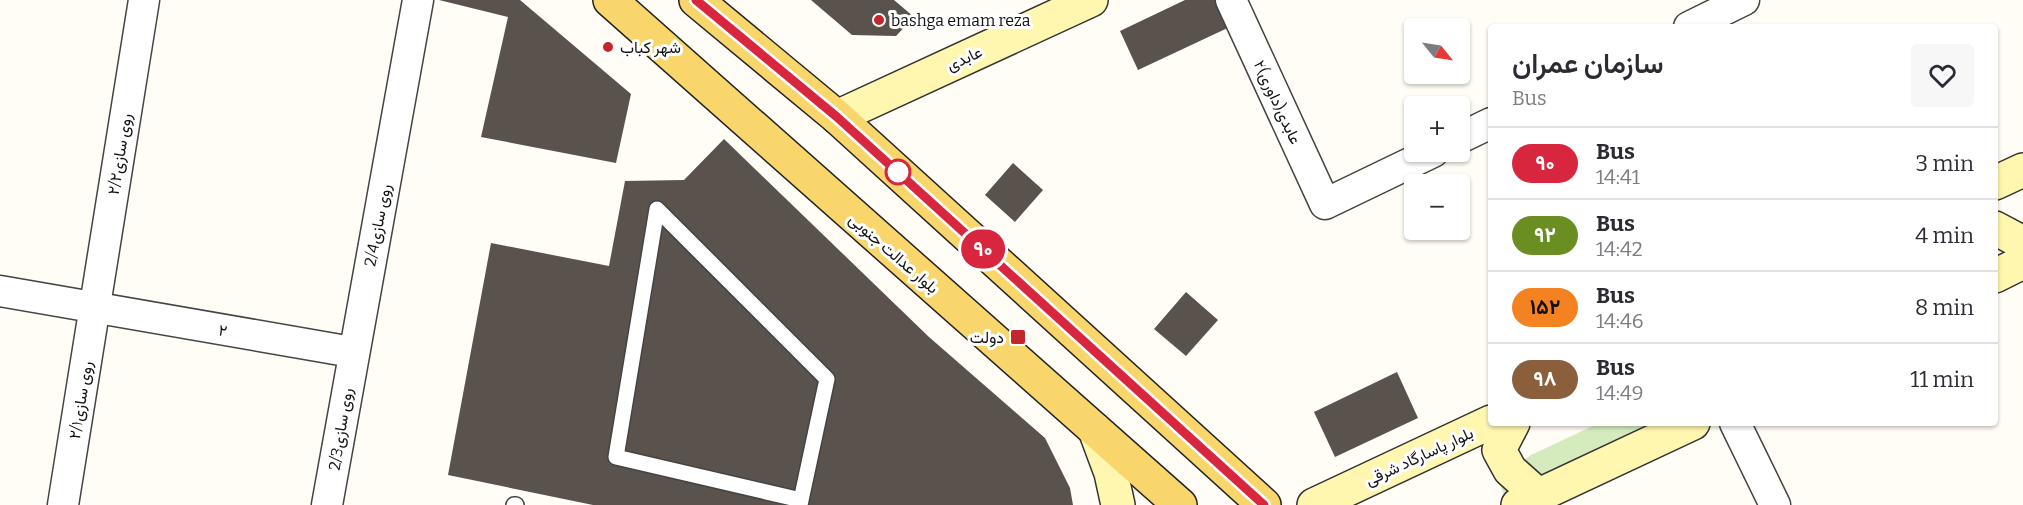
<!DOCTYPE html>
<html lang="en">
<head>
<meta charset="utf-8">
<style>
  body { margin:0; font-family:Bitter,Vazirmatn,serif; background:#f7f7f7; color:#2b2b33; height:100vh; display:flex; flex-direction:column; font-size:22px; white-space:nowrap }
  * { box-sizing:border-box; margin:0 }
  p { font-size:20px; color:#7c7c81 }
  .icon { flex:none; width:33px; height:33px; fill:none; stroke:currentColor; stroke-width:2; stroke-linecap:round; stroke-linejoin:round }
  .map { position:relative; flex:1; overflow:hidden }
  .panel { position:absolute; left:1488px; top:24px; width:510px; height:402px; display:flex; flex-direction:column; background:#fff; border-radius:6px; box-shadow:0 2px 4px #0004 }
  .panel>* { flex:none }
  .badge { padding:0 12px; border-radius:20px; font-size:21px; line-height:39px }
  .needle { width:39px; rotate:120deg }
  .tools { position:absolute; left:1404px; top:18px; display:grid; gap:12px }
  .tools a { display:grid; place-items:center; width:66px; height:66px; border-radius:6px; background:#fff; box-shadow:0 2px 4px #0004; font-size:30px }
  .map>.badge { position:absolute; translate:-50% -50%; box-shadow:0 0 0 3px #fff }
  .round { display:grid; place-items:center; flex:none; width:63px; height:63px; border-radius:6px; background:#f7f7f7 }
  .headline { display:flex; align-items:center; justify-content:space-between; height:102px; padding:0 24px }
  h1 { font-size:28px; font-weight:600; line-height:45px }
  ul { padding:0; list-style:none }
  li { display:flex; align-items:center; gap:18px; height:72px; padding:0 24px; border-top:2px solid #e1e1e2 }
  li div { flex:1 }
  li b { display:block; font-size:22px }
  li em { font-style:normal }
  li .badge { min-width:66px; font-weight:700; text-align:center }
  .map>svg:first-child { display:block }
</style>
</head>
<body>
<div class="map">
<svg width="2023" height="505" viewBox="0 0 2023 505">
  <rect width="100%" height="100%" fill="#fffdf5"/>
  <!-- green -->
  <path fill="#d5ebbd" d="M1599,423H1667L1505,498L1498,478L1531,455Z"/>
  <!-- building -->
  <path fill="#5a524d" d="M439,0H520L631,94L616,163L481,137L508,17Z
    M811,0H894L914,17L896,36L852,35Z
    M1185,0H1223L1234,25L1138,70L1120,31Z
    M724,139L929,337L1045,438L1070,488L1073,505H593L448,475L491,243L609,266L625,181L684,180Z
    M1013,163L1043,190L1015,222L985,195Z
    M1186,292L1218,320L1186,356L1154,329Z
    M1397,372L1418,418L1335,457L1314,412Z"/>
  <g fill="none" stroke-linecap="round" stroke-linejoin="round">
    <!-- lane casing -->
    <g stroke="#444" stroke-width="18">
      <path id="lane" d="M514,505H516
        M800,505L827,379L657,209L616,457L801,500"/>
    </g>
    <!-- street casing -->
    <g stroke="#444" stroke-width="33">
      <path id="street" d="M1231,0L1325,204L1433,152
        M1689,27L1744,0
        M1460,138L1491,123
        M0,291L352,352
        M1735,423L1775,505
        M63,505L144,0
        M327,505L418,0"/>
    </g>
    <!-- secondary casing -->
    <g stroke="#333" stroke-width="36">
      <path id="secondary" d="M837,117L1091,0
        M1995,183L2023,170
        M1995,228L2023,243
        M1995,276L2023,262
        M1513,423L1499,450L1510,470L1538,495
        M1095,430L1111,473L1118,505
        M1314,505L1491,422
        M1518,505L1693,423"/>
    </g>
    <!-- primary casing -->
    <g stroke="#222" stroke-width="36">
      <path id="primary" d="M610,0L1180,505
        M696,0L837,117L1264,505"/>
    </g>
    <!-- lane -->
    <use href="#lane" stroke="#fff" stroke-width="15"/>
    <!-- street -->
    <use href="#street" stroke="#fff" stroke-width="30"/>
    <!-- secondary -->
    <use href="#secondary" stroke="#fff6b0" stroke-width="33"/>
    <!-- primary -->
    <use href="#primary" stroke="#f9d66b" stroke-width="33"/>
  </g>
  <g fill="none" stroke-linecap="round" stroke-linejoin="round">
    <!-- line casing -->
    <g stroke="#fff" stroke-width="14">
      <path id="line" d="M696,0L837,117L1264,505"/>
    </g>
    <!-- line -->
    <use href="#line" stroke="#d7263d" stroke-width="9"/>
  </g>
  <!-- markers -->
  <g fill="#c4262e" stroke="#fff" stroke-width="2">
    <circle cx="879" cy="20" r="6"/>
    <circle cx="608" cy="47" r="6"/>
    <rect x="1010" y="329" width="16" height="16" rx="3"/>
  </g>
  <circle fill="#fff" stroke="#d7263d" stroke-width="3" cx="898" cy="172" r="12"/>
  <g text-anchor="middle" stroke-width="6" stroke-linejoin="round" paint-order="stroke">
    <!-- poi labels -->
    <g font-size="16" fill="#111" stroke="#fff" text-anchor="start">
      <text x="891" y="26">bashga emam reza</text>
      <text x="620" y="53">شهر کباب</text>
      <text x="1004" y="343" text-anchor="end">دولت</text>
    </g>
    <!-- street labels -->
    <g font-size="16" fill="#111" stroke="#fff">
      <text transform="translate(964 58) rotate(-25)" y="6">عابدی</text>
      <text transform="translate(1278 102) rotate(65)" y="6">۲عابدی(داوری)</text>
      <text transform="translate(119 154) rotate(-81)" y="6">روی سازی۲/۲</text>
      <text transform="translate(377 225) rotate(-79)" y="6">روی سازی2/4</text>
      <text transform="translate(894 253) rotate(41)" y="6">بلوار عدالت جنوبی</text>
      <text transform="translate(223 330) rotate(10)" y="6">۲</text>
      <text transform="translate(80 400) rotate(-81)" y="6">روی سازی۲/۱</text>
      <text transform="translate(340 429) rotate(-81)" y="6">روی سازی2/3</text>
      <text transform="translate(1419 456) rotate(-25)" y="6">بلوار پاسارگاد شرقی</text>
    </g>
  </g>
</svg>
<div class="tools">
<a><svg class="needle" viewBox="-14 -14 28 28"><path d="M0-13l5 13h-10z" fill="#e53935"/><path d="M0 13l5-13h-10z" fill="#7c7c81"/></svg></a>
<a>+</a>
<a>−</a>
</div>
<b class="badge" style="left:983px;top:249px;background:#d7263d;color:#fff">۹۰</b>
<section class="panel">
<div class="headline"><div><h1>سازمان عمران</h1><p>Bus</p></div><a class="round"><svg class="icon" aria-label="heart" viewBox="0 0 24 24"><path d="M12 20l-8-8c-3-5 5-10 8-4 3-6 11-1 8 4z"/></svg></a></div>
<ul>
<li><span class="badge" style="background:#d7263d;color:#fff">۹۰</span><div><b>Bus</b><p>14:41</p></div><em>3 min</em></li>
<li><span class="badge" style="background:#6b8e23;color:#fff">۹۲</span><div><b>Bus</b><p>14:42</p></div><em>4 min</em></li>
<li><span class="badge" style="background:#f58220;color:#111">۱۵۲</span><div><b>Bus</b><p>14:46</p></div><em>8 min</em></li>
<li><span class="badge" style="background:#8b5e3c;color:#fff">۹۸</span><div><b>Bus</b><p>14:49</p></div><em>11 min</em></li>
</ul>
</section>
</div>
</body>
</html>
